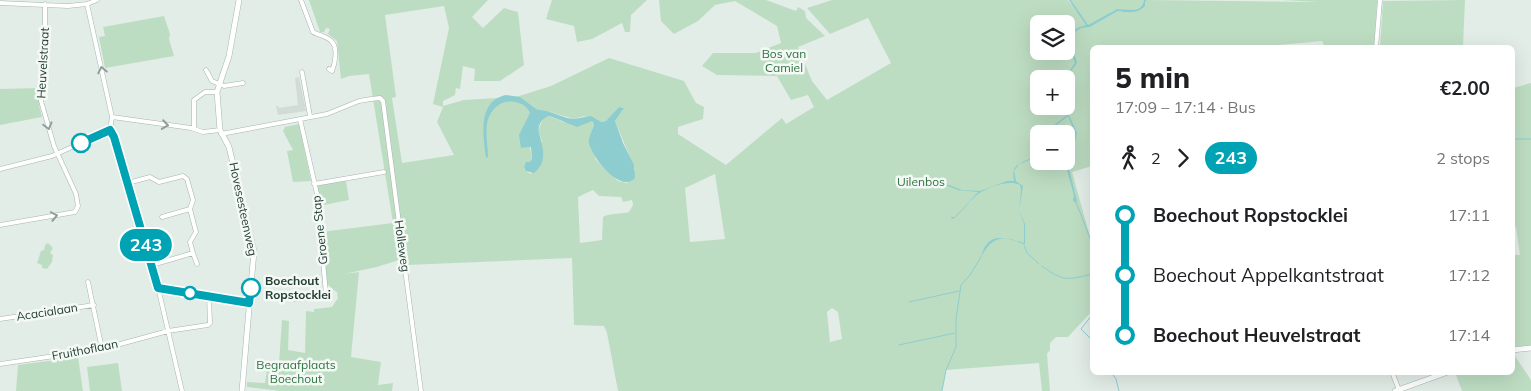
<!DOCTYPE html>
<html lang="en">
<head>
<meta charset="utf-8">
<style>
  body { margin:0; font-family:Mulish,sans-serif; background:#f6f6f6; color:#202124; height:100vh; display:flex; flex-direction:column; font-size:19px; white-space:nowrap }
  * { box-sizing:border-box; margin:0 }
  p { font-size:16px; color:#757577 }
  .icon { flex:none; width:28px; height:28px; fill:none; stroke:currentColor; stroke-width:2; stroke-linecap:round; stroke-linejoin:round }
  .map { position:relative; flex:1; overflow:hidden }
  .side { position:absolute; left:1090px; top:45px; width:425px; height:330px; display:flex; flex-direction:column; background:#fff; border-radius:8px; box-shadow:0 5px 20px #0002 }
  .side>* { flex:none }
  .badge { padding:0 10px; border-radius:16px; font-size:18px; line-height:32px }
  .buttons { position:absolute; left:1030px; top:15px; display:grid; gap:10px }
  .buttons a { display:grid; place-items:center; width:45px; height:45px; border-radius:8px; background:#fff; box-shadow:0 5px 20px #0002; font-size:25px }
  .map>.badge { position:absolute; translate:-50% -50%; box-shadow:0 0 0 2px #fff }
  .legs { display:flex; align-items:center; gap:8px; height:55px; padding:0 25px; font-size:16px }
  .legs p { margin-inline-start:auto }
  .overview { display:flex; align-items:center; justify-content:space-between; height:85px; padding:0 25px }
  h1 { font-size:28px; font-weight:800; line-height:38px }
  ul { padding:0 25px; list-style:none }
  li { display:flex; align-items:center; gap:18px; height:60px; font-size:19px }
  li i { display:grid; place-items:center; width:8px; height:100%; margin:0 6px; background:currentColor }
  li i::after { content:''; width:12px; height:12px; margin:-6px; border:4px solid; border-radius:50%; background:#fff }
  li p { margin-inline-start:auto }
  li:first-child i { background:linear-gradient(#0000 50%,currentColor 0) }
  li:last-child i { background:linear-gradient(currentColor 50%,#0000 0) }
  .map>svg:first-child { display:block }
</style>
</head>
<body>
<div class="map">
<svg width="1531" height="391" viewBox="0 0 1531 391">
  <rect width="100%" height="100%" fill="#e3ede7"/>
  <!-- built -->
  <path fill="#d1dcd6" d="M299,77L306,111L278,115L276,106H278L279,108L298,105L295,78Z"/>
  <!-- green -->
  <path fill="#bdddc2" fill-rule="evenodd" d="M309,0H488L472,17L483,28L504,8L518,12L524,65L500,81H474L475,69L463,66L460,89L456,88L455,95L443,101V106L464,100L516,97L551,86L609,58L684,81L696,103L704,107L703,119L678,127V134L726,165L782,118L786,124L814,107L808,95L791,100L777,76L717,75L702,66L713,53H756L781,43L777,26L735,1L715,5L698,21L674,34L661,21L659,0H766L796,11L798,7L805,11L806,18L825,36L798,47L812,81L827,100L891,63L868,18L830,34L807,8L832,0H1068L1081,15L1071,0H1144C1142,12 1127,11 1117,9L1090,25V27L1118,11C1131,13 1136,14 1146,4V0L1319,2L1282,0H1377V3L1374,47H1325L1322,41L1247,48H1092V166L1072,172L1092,244V311L1068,337H1056L1050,343V350L1047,354L1050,391H1042L1039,363L946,370L942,391H618L607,333L604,326L574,325L572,258L407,265L405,258L377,267L344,274L359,272L351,357L381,362L378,385L393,383L392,391H280L247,387V382L265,383L268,363H279L282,320L289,321L288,350L305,353L306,311L314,312V309L332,307L338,298L337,292L332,289L326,282L321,232L393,223L369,74L349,76L341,79L337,41L328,34L330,29L326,28L324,32H320ZM444,6L449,28L433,104L443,107L437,122L454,155L402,163L392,98L396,97L385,15ZM1039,24H1066V51H1039ZM1039,79H1066V106H1039ZM619,107L624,108L615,121L635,169L627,183L618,181L596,160L589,139L594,124L592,120L563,122L550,116L543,118L538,131L542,141L531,174L526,171L524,167L526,163L531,162L532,160L530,147L521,148L530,113L536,109L547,111L574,119L584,116L601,122L609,120ZM1039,134H1066V161H1039ZM715,174L725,239L690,242L685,188ZM593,190L599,196L621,197L623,202L632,200L633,205L629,212C622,214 609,213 603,217L602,240L580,243L578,197ZM832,308L838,312L842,339L830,342L827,312Z
    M552,0H647L631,15L630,32H625L622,23L592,39L577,42L574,26L546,19Z
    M1465,0L1463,47H1380L1383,1Z
    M164,16L170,34L169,39L174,56L105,68L99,37L105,36L103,27Z
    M1531,83V345L1513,347V255H1520L1516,227H1512L1513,88Z
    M38,88L39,105L42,117L0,125V89Z
    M299,124L311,181L293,182L287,151L293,150L283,131L285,127Z
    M346,181L349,200L319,206L316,187L317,185Z
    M48,243L53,248L50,253L53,255L52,262L47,269L42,268V265L37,263L41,251L44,250L45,245Z
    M1513,353L1531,380V391H1462L1456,375L1463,372H1512Z
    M78,357L83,391H16L18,365Z
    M118,363L122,391H90L87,367Z"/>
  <!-- water -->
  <path fill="#8dcdd0" d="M1069,0H1071L1088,25L1117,9C1127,9 1141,14 1144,0H1146L1145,6C1137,14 1128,13 1118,11L1090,27L1081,28L1075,32L1071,43L1077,63L1067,76V79L1069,89L1068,113L1077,133L1069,169L1077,201L1075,203L1073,200L1074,196L1067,170L1075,133L1068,116L1054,127L1050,134H1049L1053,126L1067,115V89L1065,77L1075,63C1069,46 1064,30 1086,25Z
    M506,95L520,97L536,109L547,111L567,118L574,119L591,116L601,122L606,121L619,107L624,108L615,121L623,143L634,165L635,178C620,194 592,157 589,143C588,136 593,130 594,124L592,121L577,127L550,116C542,117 537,126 539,133C543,148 548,162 534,173L526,171L524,167L526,162H530L532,159L531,147L521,148L519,135L530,113C527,106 521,103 515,102C509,101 504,102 500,104C480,117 488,139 488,157L486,158C483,136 477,101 506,95Z
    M1039,151L1035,158L1019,164L1014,171L1016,181L1023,186L1019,210L1025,224V244C1021,244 1018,242 1014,240C996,235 989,243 981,257C988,230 1004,238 1024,243V224L1019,210L1021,190L1020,185C1009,179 988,187 978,194C970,200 963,210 956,217L952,219L951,217H955L978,192L958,190L940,183L928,182L916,176L929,181L941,182L962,190L980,191L1007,181H1014C1009,158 1030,165 1039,151Z"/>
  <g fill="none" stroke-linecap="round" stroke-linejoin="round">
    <!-- stream -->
    <path stroke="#8dcdd0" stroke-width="1" d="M1512,139H1531
      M1076,202L1092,243
      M1024,245L1027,253L1039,264
      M1042,266C1064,282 1067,280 1092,274
      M909,302L959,291
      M1092,315L1081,329L1091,339L1092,344
      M899,345L955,333
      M1111,372L1116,379L1119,391
      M942,391L946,370L956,347V319L961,285L970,275L981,257"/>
    <!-- street casing -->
    <g stroke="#a6b5ad" stroke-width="5">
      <path id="street" d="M301,0L313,32C318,35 329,37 332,42C338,48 335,64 332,71L329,69
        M0,3L68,6L87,4L97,0
        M87,4L112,117L110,130
        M1376,48L1380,0
        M206,70L212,81L224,86L243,83
        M302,72L310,116
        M112,117L191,128L203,132L220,130
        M194,129V100L205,92H217
        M110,130L118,147L157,283L182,391
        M221,134L327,114L359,101L371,99L380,98L383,101L421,391
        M0,169L52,156L110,130
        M128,183L150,177L159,182L183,176L187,179L193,200L190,209L196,232L190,242L193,253L152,265
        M314,184L384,172
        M162,217L190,209
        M0,225L75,212L78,206L76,194L54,146L41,101L45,26V4
        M193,253L197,264
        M88,282L102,349
        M158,288L249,303
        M295,299L324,297L326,294L317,194L300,119
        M0,319L94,305
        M0,364L102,349L168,331L208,325L210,323L209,296
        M1392,372L1399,390"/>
    </g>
    <!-- secondary casing -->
    <g stroke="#a2b8ae" stroke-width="6">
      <path id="secondary" d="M239,0L229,56L217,92L220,130L229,147L254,251L242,391
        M1512,350L1531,348
        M1395,391L1448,372"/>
    </g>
    <!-- street -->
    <use href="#street" stroke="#fff" stroke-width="4"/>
    <!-- secondary -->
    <use href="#secondary" stroke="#fff" stroke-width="5"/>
  </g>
  <!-- one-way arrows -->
  <defs><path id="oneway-chevron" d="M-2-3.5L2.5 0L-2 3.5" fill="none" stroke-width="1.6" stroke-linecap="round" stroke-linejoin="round" transform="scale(1.25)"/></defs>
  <g stroke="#919e99">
    <use href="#oneway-chevron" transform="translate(102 70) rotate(-102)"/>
    <use href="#oneway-chevron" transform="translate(165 125) rotate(9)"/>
    <use href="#oneway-chevron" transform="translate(48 126) rotate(74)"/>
    <use href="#oneway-chevron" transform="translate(54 216) rotate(-11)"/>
  </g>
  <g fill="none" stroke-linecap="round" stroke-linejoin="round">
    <!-- line-1 casing -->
    <g stroke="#fff" stroke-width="11">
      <path id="line-1" d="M81,143L110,130L114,137L158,288L249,303L251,288"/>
    </g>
    <!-- line-1 -->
    <use href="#line-1" stroke="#00a3b4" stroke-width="8"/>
  </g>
  <!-- markers -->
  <g fill="#fff" stroke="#00a3b4" stroke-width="2.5">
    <circle cx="81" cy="143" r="9"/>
    <circle cx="251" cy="288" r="9"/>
    <circle cx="190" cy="293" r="6"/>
  </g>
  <g text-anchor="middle" stroke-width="5" stroke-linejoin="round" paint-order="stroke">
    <!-- park labels -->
    <g font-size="12" fill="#2e7341" stroke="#f4f9f6">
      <text x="784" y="58">Bos van<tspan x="784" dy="14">Camiel</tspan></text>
      <text x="921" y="186">Uilenbos</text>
      <text x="296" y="369">Begraafplaats<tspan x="296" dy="14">Boechout</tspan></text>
    </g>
    <!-- street labels -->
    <g font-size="12" fill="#233d33" stroke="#f4f9f6">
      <text transform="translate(43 63) rotate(-87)" y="4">Heuvelstraat</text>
      <text transform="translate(243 209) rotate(78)" y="4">Hovesesteenweg</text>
      <text transform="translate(320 230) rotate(-96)" y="4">Groene Stap</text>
      <text transform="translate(402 246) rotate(82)" y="4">Holleweg</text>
      <text transform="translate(47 312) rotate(-9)" y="4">Acacialaan</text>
      <text transform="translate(85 350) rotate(-11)" y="4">Fruithoflaan</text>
    </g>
    <!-- stop labels -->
    <g font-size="12" font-weight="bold" fill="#233d33" stroke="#f4f9f6" text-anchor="start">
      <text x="265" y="285">Boechout<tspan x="265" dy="14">Ropstocklei</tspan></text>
    </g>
  </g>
</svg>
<div class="buttons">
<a><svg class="icon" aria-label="layers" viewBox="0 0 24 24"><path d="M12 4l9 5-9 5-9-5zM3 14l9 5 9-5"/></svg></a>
<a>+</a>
<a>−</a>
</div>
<b class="badge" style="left:146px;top:245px;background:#00a3b4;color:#fff">243</b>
<section class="side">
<div class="overview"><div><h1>5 min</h1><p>17:09 – 17:14 · Bus</p></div><b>€2.00</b></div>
<div class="legs"><svg class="icon" aria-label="walk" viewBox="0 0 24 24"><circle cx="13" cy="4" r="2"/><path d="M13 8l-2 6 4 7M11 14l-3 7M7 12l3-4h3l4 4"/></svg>2<svg class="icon" aria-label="forward" viewBox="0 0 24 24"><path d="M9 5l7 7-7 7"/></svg><b class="badge" style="background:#00a3b4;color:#fff">243</b><p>2 stops</p></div>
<ul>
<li><i style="color:#00a3b4"></i><b>Boechout Ropstocklei</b><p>17:11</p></li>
<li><i style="color:#00a3b4"></i><span>Boechout Appelkantstraat</span><p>17:12</p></li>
<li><i style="color:#00a3b4"></i><b>Boechout Heuvelstraat</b><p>17:14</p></li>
</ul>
</section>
</div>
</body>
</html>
